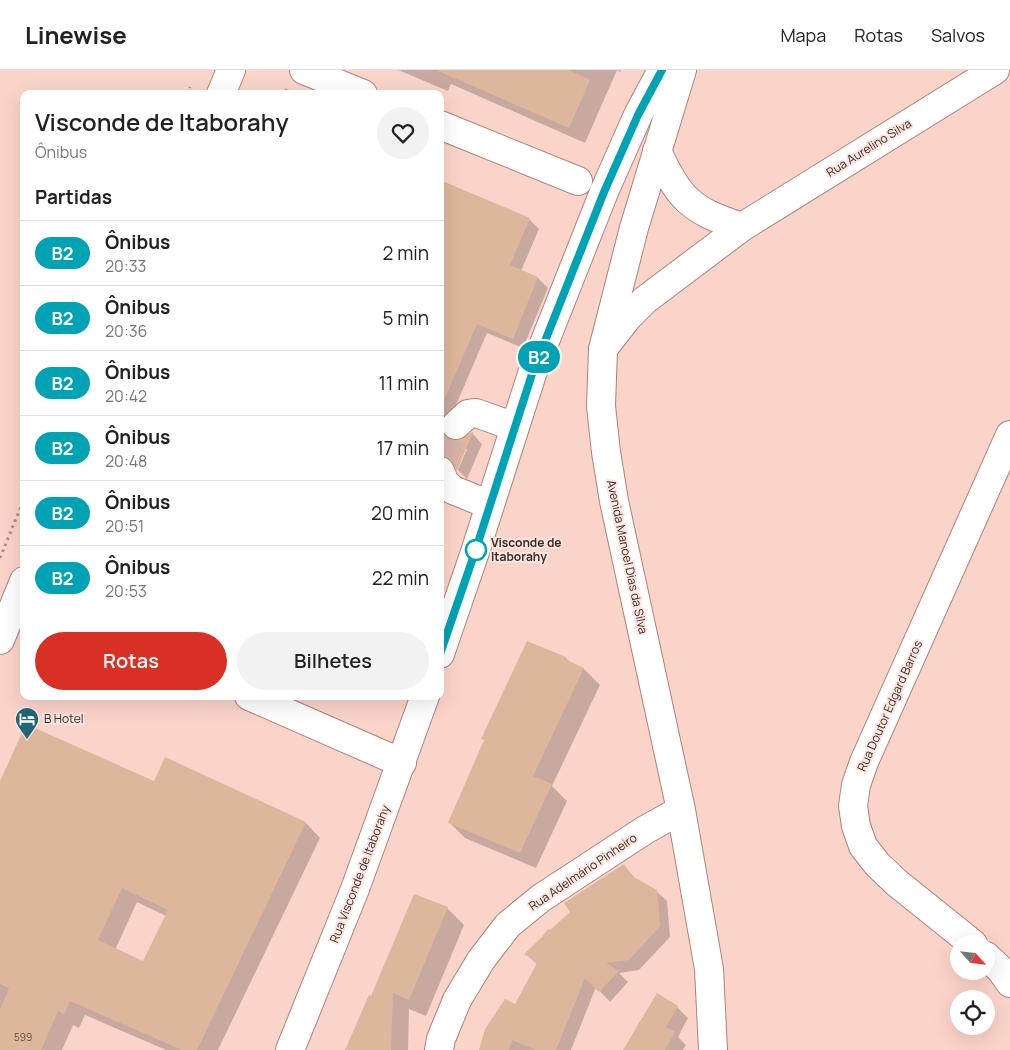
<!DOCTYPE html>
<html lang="pt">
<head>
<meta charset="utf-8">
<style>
  body { margin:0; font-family:Manrope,sans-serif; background:#f2f2f2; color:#222; height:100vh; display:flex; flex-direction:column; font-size:19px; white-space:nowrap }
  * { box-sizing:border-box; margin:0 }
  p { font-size:16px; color:#767676 }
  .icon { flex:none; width:28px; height:28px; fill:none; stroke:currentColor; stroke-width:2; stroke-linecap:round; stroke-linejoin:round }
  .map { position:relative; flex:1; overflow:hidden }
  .side { position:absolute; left:20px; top:20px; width:424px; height:610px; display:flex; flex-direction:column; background:#fff; border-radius:10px; box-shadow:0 5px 20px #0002 }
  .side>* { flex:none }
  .badge { padding:0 10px; border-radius:16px; font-size:18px; line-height:32px }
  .needle { width:32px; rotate:117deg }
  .tools { position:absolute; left:950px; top:865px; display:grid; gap:10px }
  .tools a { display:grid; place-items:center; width:45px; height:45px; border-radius:50%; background:#fff; box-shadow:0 5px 20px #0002; font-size:25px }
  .map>.badge { position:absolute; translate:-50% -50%; box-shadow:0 0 0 2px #fff }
  h2 { padding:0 15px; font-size:19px; line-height:45px }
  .round { display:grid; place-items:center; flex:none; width:52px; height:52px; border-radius:26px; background:#f2f2f2 }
  .summary { display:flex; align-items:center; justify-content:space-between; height:85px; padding:0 15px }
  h1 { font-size:24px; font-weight:600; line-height:38px }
  .cta { display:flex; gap:10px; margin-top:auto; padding:10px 15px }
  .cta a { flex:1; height:58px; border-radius:30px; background:#d93025; color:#fff; font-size:20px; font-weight:600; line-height:58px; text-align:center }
  .cta a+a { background:#f2f2f2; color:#222 }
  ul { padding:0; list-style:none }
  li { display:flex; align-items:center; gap:15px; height:65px; padding:0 15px; border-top:1px solid #e0e0e0 }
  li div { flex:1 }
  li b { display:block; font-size:19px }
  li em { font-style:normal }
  li .badge { min-width:55px; font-weight:700; text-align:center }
  header { display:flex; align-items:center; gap:30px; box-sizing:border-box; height:70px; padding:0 25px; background:#fff; border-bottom:1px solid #e0e0e0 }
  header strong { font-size:24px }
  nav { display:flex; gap:28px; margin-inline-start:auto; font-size:18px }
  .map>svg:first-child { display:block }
</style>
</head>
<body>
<header>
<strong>Linewise</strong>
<nav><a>Mapa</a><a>Rotas</a><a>Salvos</a></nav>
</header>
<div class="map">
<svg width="1010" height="980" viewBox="0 0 1010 980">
  <rect width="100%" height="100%" fill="#fbd4c9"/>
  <!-- shadow -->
  <path fill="#0003" fill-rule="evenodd" d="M398,0H621L620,2L617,0L585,73L451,14L448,21Z
    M285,18L298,24H282Z
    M440,112L529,149L539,159L521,201L538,208L548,218L523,278L487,263L447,356L451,360V371H460L472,363L482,374L467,409L458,400L467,379H465L455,396H444L440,399Z
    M528,573L566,588L571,593L584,599L600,615L552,716L567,731L536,798L465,768L449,752Z
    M166,688L306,753L320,768L218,980H166L85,945L79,958L73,955L62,980H0V724L155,713ZM137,832L166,846L144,893L115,880Z
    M624,795L637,811L656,821L667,831L670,867L639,900L619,903L628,912L610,932L596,917L571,980H480L515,936L538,895L526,884Z
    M447,838L464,855L426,946L409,939L408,980H346Z
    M677,937L688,948L678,967L686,975L683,980H624Z"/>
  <!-- building -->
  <path fill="#ddb79c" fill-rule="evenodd" d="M436,0H569L590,10L569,58Z
    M440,110L530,148L510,195L538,207L513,269L477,254L440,340Z
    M440,348L442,349L441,359L444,365L451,370H460L472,362H473L457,401L450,389L440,386Z
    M527,571L566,587L565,589L584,598L533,706L552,714L520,783L448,753L484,670L481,669Z
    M26,654L154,711L165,687L306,752L197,980H182L70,931L64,944L58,941L41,980H0V940L9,918L0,914V711ZM122,818L168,840L143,891L98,870Z
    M624,794L632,806L657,820L660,856L629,890L606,893L619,901L599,922L585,908L556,980H536L512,970L509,980H479L485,959L505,929L515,934L537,893L524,884L542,867L548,859L550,860L570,842L564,833Z
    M414,824L448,837L409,930L393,923L391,980H345L369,925L371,926Z
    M657,923L678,936L666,957L675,962L665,980H623Z"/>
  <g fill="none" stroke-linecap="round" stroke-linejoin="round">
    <!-- minor-tunnel -->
    <path stroke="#d5b2a8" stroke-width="28" stroke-dasharray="28 14" stroke-linecap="butt" d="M440,395L456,355"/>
    <!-- minor casing -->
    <g stroke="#ae8276" stroke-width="30">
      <path id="minor" d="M304,0L363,24
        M440,55L578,111
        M657,81C680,130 690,140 742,157
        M603,279L628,247L645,230L742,157L995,0
        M456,355L468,344L476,343L515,357
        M440,401L445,413L453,420L490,435
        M440,584L475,482L532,304L604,122L638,45L662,0
        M249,626L402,693
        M973,874L897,813L877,794L863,776L856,756L853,736L856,715L864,692L1010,365
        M986,886L1001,900L1010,913
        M290,980L355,819L425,626
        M439,980L441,969L457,930L481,890L508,855L541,828L645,760L681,740"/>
    </g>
    <!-- major casing -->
    <g stroke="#ae8276" stroke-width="30">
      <path id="major" d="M682,0L634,158L603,279L601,336L606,382L614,431L681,740L709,899L713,980
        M221,24L231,0
        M0,570L24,511"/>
    </g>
    <!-- path -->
    <path stroke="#ac8e85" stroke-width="3" stroke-dasharray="2.5 4" stroke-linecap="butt" d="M187,24L190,17
      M0,488L24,429"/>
    <!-- minor -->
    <use href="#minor" stroke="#fff" stroke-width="28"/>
    <!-- major -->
    <use href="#major" stroke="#fff" stroke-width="28"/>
  </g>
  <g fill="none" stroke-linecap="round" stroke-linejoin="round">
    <!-- line casing -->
    <g stroke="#fff" stroke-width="11">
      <path id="line" d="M440,584L475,482L532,304L604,122L638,45L662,0"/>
    </g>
    <!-- line -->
    <use href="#line" stroke="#00a3b4" stroke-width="8"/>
  </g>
  <!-- icons -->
  <defs>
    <g id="hotel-pin" transform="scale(1.25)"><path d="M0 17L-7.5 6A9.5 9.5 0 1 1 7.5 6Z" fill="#206676" stroke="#fae6e1"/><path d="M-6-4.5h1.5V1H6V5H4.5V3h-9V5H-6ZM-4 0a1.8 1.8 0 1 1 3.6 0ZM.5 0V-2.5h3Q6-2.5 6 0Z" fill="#fff"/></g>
  </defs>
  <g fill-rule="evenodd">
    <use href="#hotel-pin" x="27" y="649"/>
  </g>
  <!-- markers -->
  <circle fill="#fff" stroke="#00a3b4" stroke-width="2.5" cx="476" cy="480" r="10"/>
  <g text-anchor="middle" stroke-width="4" stroke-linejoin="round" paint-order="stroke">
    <!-- number labels -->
    <g font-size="10" fill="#644d43">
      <text x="23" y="971">599</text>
    </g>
    <!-- street labels -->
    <g font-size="12" fill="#3c2a25" stroke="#fae6e1">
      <text transform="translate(869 78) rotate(-32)" y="4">Rua Aurelino Silva</text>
      <text transform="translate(627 487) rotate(78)" y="4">Avenida Manoel Dias da Silva</text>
      <text transform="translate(890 636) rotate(-66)" y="4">Rua Doutor Edgard Barros</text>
      <text transform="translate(583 802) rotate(-34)" y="4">Rua Adelmário Pinheiro</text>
      <text transform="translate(360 804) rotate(-69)" y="4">Rua Visconde de Itaborahy</text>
    </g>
    <!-- stop labels -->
    <g font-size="12" font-weight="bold" fill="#3c2a25" stroke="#fae6e1" text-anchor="start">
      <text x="491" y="477">Visconde de<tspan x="491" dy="14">Itaborahy</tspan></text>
    </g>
    <!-- poi labels -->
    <g font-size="12" fill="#3c2a25" stroke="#fae6e1" text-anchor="start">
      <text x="44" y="653">B Hotel</text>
    </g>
  </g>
</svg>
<div class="tools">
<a><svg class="needle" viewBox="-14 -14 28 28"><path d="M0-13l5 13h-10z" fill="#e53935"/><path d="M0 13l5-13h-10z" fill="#767676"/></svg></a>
<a><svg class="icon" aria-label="locate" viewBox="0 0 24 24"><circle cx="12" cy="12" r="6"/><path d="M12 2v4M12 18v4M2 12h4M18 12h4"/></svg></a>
</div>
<b class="badge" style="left:539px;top:287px;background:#00a3b4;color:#fff">B2</b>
<section class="side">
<div class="summary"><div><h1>Visconde de Itaborahy</h1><p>Ônibus</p></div><a class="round"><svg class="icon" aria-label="heart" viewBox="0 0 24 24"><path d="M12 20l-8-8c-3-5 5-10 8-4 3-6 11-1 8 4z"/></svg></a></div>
<h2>Partidas</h2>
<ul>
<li><span class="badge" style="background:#00a3b4;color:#fff">B2</span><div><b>Ônibus</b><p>20:33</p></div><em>2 min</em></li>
<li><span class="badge" style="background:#00a3b4;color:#fff">B2</span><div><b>Ônibus</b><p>20:36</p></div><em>5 min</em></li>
<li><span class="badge" style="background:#00a3b4;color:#fff">B2</span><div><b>Ônibus</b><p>20:42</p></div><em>11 min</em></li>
<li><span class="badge" style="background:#00a3b4;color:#fff">B2</span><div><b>Ônibus</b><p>20:48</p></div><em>17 min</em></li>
<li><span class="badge" style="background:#00a3b4;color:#fff">B2</span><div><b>Ônibus</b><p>20:51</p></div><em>20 min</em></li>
<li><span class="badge" style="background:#00a3b4;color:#fff">B2</span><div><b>Ônibus</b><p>20:53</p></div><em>22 min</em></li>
</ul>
<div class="cta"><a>Rotas</a><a>Bilhetes</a></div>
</section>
</div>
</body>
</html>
